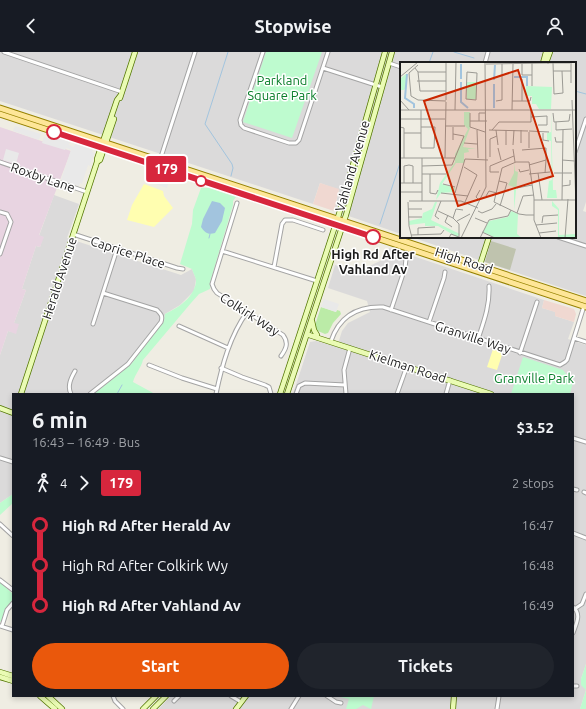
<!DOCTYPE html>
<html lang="en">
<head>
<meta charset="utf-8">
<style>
  body { margin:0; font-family:Ubuntu,sans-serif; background:#20242c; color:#f1f3f6; height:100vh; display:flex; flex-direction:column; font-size:15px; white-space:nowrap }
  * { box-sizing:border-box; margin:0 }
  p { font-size:13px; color:#9ea1a6 }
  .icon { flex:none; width:22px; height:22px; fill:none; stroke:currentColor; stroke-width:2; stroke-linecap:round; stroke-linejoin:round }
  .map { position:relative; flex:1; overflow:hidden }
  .drawer { position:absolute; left:12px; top:341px; width:562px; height:304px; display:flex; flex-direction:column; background:#171b24; border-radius:0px; box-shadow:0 2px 6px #0003 }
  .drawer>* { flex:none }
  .badge { padding:0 8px; border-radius:3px; font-size:14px; line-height:26px }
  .map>.badge { position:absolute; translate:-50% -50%; box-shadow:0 0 0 2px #fff }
  .legs { display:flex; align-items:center; gap:6px; height:44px; padding:0 20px; font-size:13px }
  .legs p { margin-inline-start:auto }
  .summary { display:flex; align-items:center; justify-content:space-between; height:68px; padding:0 20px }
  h1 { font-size:22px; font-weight:700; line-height:30px }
  .cta { display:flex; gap:8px; margin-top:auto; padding:8px 20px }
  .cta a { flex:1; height:46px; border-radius:24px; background:#ea580c; color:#fff; font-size:16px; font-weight:700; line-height:46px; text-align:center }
  .cta a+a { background:#20242c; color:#f1f3f6 }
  ul { padding:0 20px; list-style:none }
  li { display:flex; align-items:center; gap:14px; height:40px; font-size:15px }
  li i { display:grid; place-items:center; width:6px; height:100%; margin:0 5px; background:currentColor }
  li i::after { content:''; width:10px; height:10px; margin:-5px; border:3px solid; border-radius:50%; background:#171b24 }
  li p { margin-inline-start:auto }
  li:first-child i { background:linear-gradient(#0000 50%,currentColor 0) }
  li:last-child i { background:linear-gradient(currentColor 50%,#0000 0) }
  header { display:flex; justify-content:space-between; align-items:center; height:52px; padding:0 20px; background:#171b24; font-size:18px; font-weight:700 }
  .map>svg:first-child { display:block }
</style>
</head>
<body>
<header><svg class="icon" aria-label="back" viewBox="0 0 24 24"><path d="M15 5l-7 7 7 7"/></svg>Stopwise<svg class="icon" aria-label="person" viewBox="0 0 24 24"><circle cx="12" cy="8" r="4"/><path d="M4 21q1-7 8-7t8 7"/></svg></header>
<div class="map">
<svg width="586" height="657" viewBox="0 0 586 657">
  <rect width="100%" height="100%" fill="#efede3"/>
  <!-- residential -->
  <path fill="#dbdada" d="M0,0H586V150L583,159L586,160V244L411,185H575V11H401V182L334,159L339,138L320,131L313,152L0,49Z
    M54,143L79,152L67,186L181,223L192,217L196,227L194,239L180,253L165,262L164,269L132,311L124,318L94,342H13V442L0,451V303L8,279L16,281L14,271L26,238L22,237L36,194L40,195L43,185L39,184Z
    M389,196L544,248L542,256L556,260L555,264L574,270L568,287L586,293V612L581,627L586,638L580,657H158L171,644H573V342H293L310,290L316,289L337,295L342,279L348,271L370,260L367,249L328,236L335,213L357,220L382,208H384Z"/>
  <!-- commercial -->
  <path fill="#f0d8d1" d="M320,131L339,137L334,159L313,152Z
    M544,248L574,257L576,262L574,270L555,264V260L542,256Z"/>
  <!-- industrial -->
  <path fill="#e8d4e1" d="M0,75L71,99L39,183L44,185L40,195L36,194L22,237L26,238L14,271L19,272L16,282L8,279L0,303Z"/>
  <!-- construction -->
  <path fill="#bfc3ae" d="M491,189L516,197L510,218L485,210Z"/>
  <!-- grass -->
  <path fill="#bbeba7" d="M321,255L336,260L337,258L340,259L341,262L333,271L328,281L325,282L318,279L315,273Z"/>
  <!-- sand -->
  <path fill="#fffeb0" d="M144,132L163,139L164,144L173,156L154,175L127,168L132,153Z
    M493,297L503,300L497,318L487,315Z"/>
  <!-- park -->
  <path fill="#befbcf" d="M266,0H322L292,86L243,70Z
    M201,136H209L236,145L233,149V153L211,227L210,237L199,242L191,251L143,308C141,316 135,322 133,330L155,342H94L124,318L132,311L164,269L165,262C178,256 195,245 196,229C196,225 193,221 192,217L180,212L192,172L193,158Z
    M523,305L563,318L573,330L570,342H511Z
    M13,442V451L0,463V451Z
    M0,530L13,542V548L5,557L2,568L0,570Z
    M586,612V657H580L586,638L581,633V627Z
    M336,644H374L371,657L363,653L356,657H346L349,647Z"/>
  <!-- parking -->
  <path fill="#e9e9e9" d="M15,74L41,82L39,88L13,79Z
    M48,83L70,90L69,93L74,95L75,92L93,98L92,100L94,101L90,114L88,113L82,132L80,131L79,134L61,128L71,98L66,96L65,98L42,91L44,85L47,86Z
    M6,97L19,101L16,112L3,108Z
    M148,122L169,129L167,136L146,129Z
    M324,247L339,252L336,260L321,255Z"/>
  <!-- water -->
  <path fill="#a2c4de" d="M212,149L220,151L225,156L222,169L215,181C208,183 205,181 201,175L203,167Z"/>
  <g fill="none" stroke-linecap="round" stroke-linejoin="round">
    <!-- stream -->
    <path stroke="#a2c4de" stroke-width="1" d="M228,0L205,72L232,112L233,116L231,124
      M454,0L474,6
      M429,11L433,0
      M575,39L586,42
      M380,172L401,108
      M209,186L210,182
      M117,342L122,333"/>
    <!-- street casing -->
    <g stroke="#a4a4a4" stroke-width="5">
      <path id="street" d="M4,0L122,40
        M263,0L240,68L241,73L244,76L289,91H296L299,88L328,0
        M389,11L401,15
        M485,11L488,0
        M323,16L382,35
        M575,100L586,67
        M160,108L195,0
        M0,110L87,140
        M237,151L212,232L214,237L217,241L283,283C289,291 286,297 281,304
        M0,160L7,162L11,170L0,202
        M73,182L177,216L183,217
        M558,185L586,194
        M222,199L317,229
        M274,215L282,172L285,168H293L323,178
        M391,258L405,216L406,207
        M429,270L444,226L445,220
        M93,272L117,197
        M179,274L228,296
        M574,286L586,290
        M478,287C484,269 490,253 489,234
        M331,289C339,265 357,254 383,255L560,313L565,310L567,308L584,254
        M520,301L537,250
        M149,313L182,326L217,337
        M221,316L242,325L265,333L269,335L271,342
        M71,342C67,334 71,326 75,319
        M90,342L128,312L161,270C163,264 161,262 157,258L103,241
        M216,342C222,313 230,284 247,260
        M296,342L299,334L305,331L345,333
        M346,342L344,318L350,296
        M397,342L407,314
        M446,342L450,328
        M573,386L586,390
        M0,406L13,410
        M573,437L577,438
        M584,440L586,441
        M0,472L13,484
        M573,481L586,486
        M0,528L13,538
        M573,555C582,562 576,572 573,581
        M576,556L582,552L586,542
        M0,574L13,578
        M2,574L7,558L13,551
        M573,634H577
        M113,644L115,649L123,657
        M231,644L241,650
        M327,644L336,650L341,651
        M174,649L179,644
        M291,657L299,644
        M497,657L499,644"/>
    </g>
    <!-- secondary casing -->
    <g stroke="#537702" stroke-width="6">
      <path id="secondary" d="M543,11L546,0
        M546,11L550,0
        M120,46L135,0
        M97,110L100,108L114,67
        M479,216L489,185
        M312,269L314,278L317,283
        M309,283L491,342
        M21,342L97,110V107L117,48L120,44
        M280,342L339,162L385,0
        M287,342L346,163L392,0
        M0,356L13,361
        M0,620L13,624
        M0,625L13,629
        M40,644L55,657
        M48,644L62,657
        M143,657L156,644
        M153,657L166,644
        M236,657L246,644
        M453,657L454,644"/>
    </g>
    <!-- primary casing -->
    <g stroke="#968200" stroke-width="7">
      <path id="primary" d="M0,56L586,249
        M0,62L586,255"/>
    </g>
    <!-- street -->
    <use href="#street" stroke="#fff" stroke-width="3"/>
    <!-- secondary -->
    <use href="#secondary" stroke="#eafbb4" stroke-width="4.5"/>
    <!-- primary -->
    <use href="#primary" stroke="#fee698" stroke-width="5"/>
  </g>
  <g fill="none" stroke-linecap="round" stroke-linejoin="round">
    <!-- line-1 casing -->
    <g stroke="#fff" stroke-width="9">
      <path id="line-1" d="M54,80L373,185"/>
    </g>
    <!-- line-1 -->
    <use href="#line-1" stroke="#d7263d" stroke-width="6"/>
  </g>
  <!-- markers -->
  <g fill="#fff" stroke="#d7263d" stroke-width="2">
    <circle cx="54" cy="80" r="7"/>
    <circle cx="201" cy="129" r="5"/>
    <circle cx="373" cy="185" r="7"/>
  </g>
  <g text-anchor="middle" stroke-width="3" stroke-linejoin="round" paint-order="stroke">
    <!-- park labels -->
    <g font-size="13" fill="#087e29" stroke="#fff">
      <text x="282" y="33">Parkland<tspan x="282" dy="15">Square Park</tspan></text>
      <text x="534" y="331">Granville Park</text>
    </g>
    <!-- street labels -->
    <g font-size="13" fill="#1d1d1d" stroke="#fff">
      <text transform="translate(352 114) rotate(-74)" y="5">Vahland Avenue</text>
      <text transform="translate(43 125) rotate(19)" y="5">Roxby Lane</text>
      <text transform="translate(128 200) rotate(18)" y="5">Caprice Place</text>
      <text transform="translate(464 208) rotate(18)" y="5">High Road</text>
      <text transform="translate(59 226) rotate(-72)" y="5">Herald Avenue</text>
      <text transform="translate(250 262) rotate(33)" y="5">Colkirk Way</text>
      <text transform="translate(473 285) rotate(18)" y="5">Granville Way</text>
      <text transform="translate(408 314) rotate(18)" y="5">Kielman Road</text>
    </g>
    <!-- stop labels -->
    <g font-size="13" font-weight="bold" fill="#1d1d1d" stroke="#fff">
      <text x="373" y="207">High Rd After<tspan x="373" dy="15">Vahland Av</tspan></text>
    </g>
  </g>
  <!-- overview -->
  <g transform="translate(400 10)">
    <rect width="176" height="176" fill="#efede3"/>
    <path d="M6,12L7,24L4,28H0V17ZM67,20H76V37H67ZM126,24L152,25L151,47H139L136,42H132V34H126ZM64,50H70V66L63,85L76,87H68L69,90L64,91V101H56L42,122L55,126L54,130L41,131L36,138L40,121L55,100V92L68,67L64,63ZM151,50L153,128H156L157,136H147L149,119L152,118L151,79L147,78V71L151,70ZM114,101L115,109L118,110L114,148V125L108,123L114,111ZM152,139L159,147V173L176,172V176H158V148L152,144ZM35,140H37L31,158L60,172L57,175L38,164H25V161L9,163V159L22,156L23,151L32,147ZM111,149L118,152L117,172L122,176H96L83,170L89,159L108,155Z" fill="#befbcf"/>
    <path fill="none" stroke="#a2c4de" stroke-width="2" d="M7,12L5,36L14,42V46M114,15H127V24M61,17V2M94,18L95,3M61,20V40L68,46M94,22V46"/>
    <path fill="none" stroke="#9b9a94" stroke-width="1" d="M33,0H82M46,0V38M147,1H170M153,1L154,32L163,31L162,9M171,1V21M86,2L149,1M122,2V13H132M18,3L9,11L11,34L18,38L46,39M15,6L18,10L20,29H46M153,9H171M18,10H46M67,10L77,11L76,38L66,37ZM0,15L18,0M17,19H46M132,24V1M0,38L9,48M172,38L176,143M96,39L102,38V2M112,39H130L131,35M122,39V17M0,48H176M21,48V86H34L35,65H21M55,48L56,0M112,48L113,2M70,51V65L85,70M153,51L154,60L169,59L170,52M131,55L147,54V63H138M0,57H45M70,59H87M79,59V51H85M156,60V68L172,67M45,64H65M0,65L4,66V96M53,65V78M77,68L78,96M89,68L128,69M92,68L99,60H131V48M96,68L98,83M129,69L149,70M129,70V86M4,71H21M143,71V78L149,79M155,75L156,80H163M64,81L77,82M121,81V68M106,83V68M113,83L114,68M98,86L101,98M113,87L115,100M122,88L146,86V98M90,95V77L97,74M0,96H55M45,96L46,40M162,98L175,99M129,103L146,98L145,111M22,104L52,103L64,74L53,72M64,105L77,113L65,140M119,107L120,110L129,108M99,110H90V104L114,94M138,111L142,138M154,111H172M22,112H46M30,112V131L36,132L38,128M129,112L150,110M99,119L107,121L100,144M0,121H22M4,121V104L9,103L13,104V121M43,122L55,125M162,124L170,123V118M117,126L132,123M0,130H22M41,131L68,134M55,131L65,97L88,98M86,134L89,129L97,131M79,138L76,135L80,128M134,138H176M162,138L163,68M9,139H61L78,146M22,139V96M8,140L9,164L12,176M8,147H22M38,149L53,156L59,162V175L51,172L49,176M78,149L82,151L92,147L96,142M117,151L123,134L134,133M48,153L45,160L52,165M134,153H126L119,152L94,140L102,106L116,100H129L134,136V158L141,176M8,155H22M53,156L56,147L63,148M75,156L87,161M39,157L35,154L41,139M57,159L70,152M142,161L143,154L158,153M136,163L157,161M82,170L95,176M139,171L156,169M11,173L41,172L44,168M18,173V166L35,165M61,176L86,125L85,0M80,176L89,158L108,154L111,148M165,176L168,137"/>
    <path fill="#ca2700" fill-opacity="0.15" stroke="#ca2700" stroke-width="2" d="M118,8L153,114L58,144L24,39Z"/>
    <rect width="176" height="176" fill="none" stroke="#1d1d1d" stroke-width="2"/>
  </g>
</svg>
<b class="badge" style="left:166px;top:117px;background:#d7263d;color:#fff">179</b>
<section class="drawer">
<div class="summary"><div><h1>6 min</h1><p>16:43 – 16:49 · Bus</p></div><b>$3.52</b></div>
<div class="legs"><svg class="icon" aria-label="walk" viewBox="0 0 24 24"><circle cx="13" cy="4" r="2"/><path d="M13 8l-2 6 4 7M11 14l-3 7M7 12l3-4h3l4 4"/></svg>4<svg class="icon" aria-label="forward" viewBox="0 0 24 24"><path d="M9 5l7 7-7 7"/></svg><b class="badge" style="background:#d7263d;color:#fff">179</b><p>2 stops</p></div>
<ul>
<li><i style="color:#d7263d"></i><b>High Rd After Herald Av</b><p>16:47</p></li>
<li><i style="color:#d7263d"></i><span>High Rd After Colkirk Wy</span><p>16:48</p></li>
<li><i style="color:#d7263d"></i><b>High Rd After Vahland Av</b><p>16:49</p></li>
</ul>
<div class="cta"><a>Start</a><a>Tickets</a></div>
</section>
</div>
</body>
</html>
